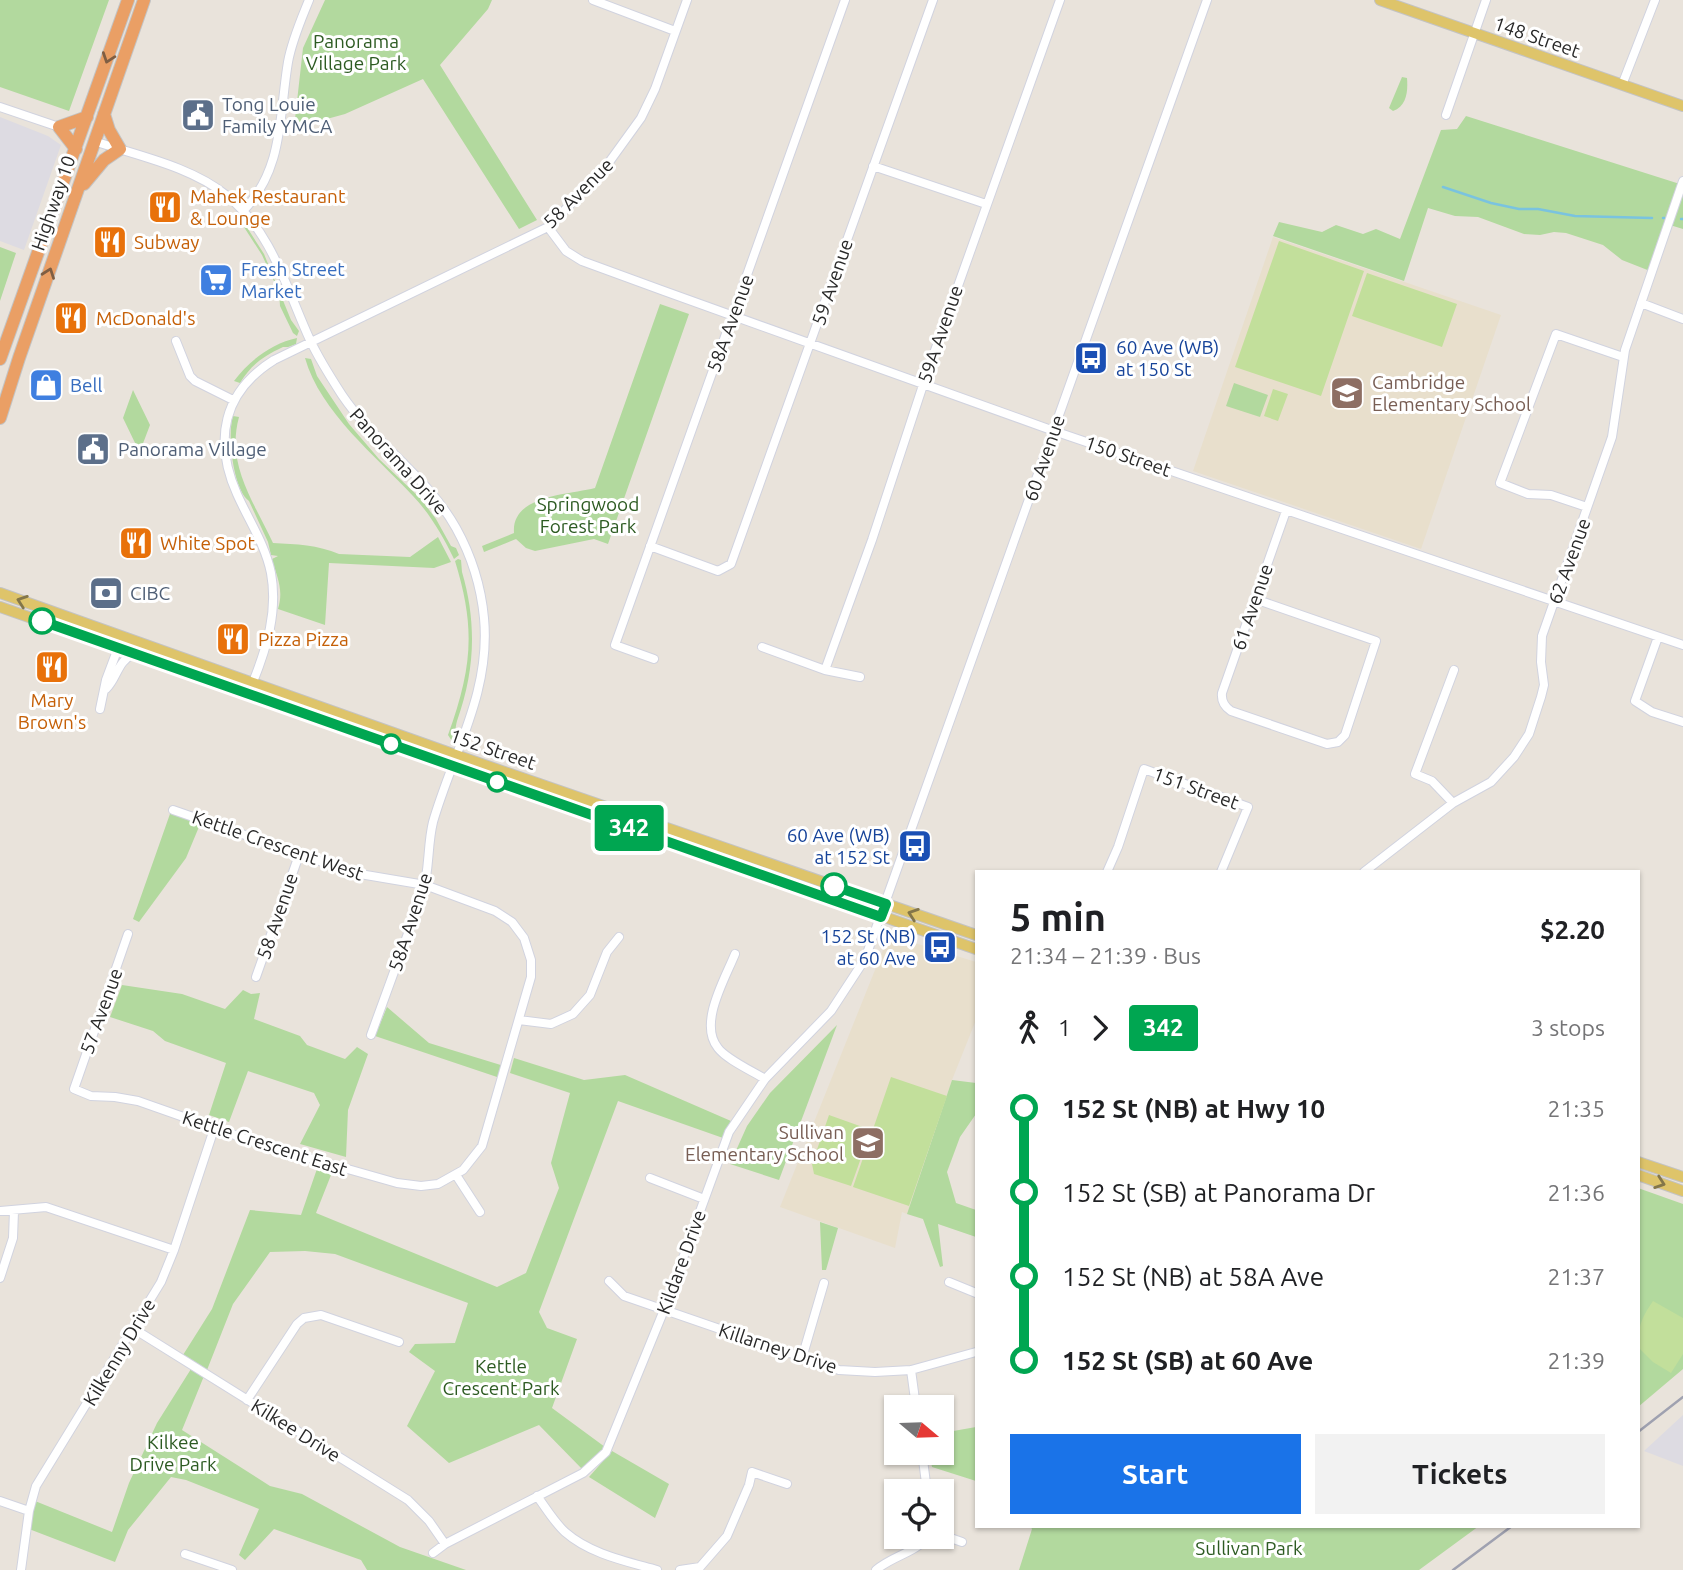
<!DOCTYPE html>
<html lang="en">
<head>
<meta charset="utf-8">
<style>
  body { margin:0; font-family:Ubuntu,sans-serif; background:#f2f2f2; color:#202124; height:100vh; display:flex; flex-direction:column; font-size:26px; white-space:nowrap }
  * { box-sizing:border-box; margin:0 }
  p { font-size:23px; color:#757577 }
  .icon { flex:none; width:38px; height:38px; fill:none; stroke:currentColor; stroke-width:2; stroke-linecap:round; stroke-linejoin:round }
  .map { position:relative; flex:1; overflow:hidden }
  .drawer { position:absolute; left:975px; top:870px; width:665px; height:658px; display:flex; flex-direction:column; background:#fff; border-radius:0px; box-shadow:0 2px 5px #0004 }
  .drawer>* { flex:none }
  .badge { padding:0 14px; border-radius:5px; font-size:24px; line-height:46px }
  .needle { width:46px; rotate:109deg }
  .tools { position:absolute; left:884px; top:1395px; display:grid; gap:14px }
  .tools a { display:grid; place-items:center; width:70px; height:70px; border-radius:0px; background:#fff; box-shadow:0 2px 5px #0004; font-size:35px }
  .map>.badge { position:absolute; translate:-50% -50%; box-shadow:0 0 0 4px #fff }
  .legs { display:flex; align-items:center; gap:10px; height:77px; padding:0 35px; font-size:23px }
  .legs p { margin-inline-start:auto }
  .summary { display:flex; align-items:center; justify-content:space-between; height:119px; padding:0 35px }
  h1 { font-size:38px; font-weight:600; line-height:52px }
  .button { display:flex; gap:14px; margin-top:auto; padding:14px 35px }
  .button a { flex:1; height:80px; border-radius:0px; background:#1a73e8; color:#fff; font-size:28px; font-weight:600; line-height:80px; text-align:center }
  .button a+a { background:#f2f2f2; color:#202124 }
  ul { padding:0 35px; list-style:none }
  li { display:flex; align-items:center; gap:24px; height:84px; font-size:26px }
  li i { display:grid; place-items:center; width:10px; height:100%; margin:0 9px; background:currentColor }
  li i::after { content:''; width:18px; height:18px; margin:-9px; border:5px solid; border-radius:50%; background:#fff }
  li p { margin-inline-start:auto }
  li:first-child i { background:linear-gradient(#0000 50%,currentColor 0) }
  li:last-child i { background:linear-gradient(currentColor 50%,#0000 0) }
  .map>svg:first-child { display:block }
</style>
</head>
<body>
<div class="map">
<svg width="1683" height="1570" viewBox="0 0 1683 1570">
  <rect width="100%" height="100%" fill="#e9e3db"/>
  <!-- industrial -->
  <path fill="#dddbe2" d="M0,117L48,136L61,145L24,250L0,241Z
    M1683,1415V1466L1644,1451Z"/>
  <!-- education -->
  <path fill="#e8dfcc" d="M1273,237L1501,315L1421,549L1193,471Z
    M889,935L976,962V1020L952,1080L907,1214L902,1212L895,1248L780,1207Z"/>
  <!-- green -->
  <path fill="#b2d99e" d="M0,0H109L69,111L0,87Z
    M325,0H492L488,9L440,65L537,220L519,229L423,79L345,114L294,128L303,48Z
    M1402,77L1407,78C1408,91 1407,106 1393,111L1389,108Z
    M1466,116L1683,185V229L1670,225L1650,271L1622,260L1603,245L1566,233L1554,232L1540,235L1524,234L1478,217L1455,216L1428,208L1404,281L1273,236L1279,222L1322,232L1336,225L1363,234L1376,229L1400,239L1441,130L1457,129Z
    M242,224L248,229L264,254L291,320L299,331L297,336L293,333L280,306L279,292L262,255Z
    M0,247L16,253L0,301Z
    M660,304L689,314L608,544L594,539L535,551L526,548L516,539L484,552L482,546L514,533C511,495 568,495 595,488Z
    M297,338L296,344L288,347H283C262,357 251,365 240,383L234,381C249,361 272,343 297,338Z
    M305,358L311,359L317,376L349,424L379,459L420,498L436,519L451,546L456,548L459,555L454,559C443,536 430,514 413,496C377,457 320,412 305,358Z
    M1234,383L1268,395L1260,417L1226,406Z
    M133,390L150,425L142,446L137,447L123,418Z
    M233,416L239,417C226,465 253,500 273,543C296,544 318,545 339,554L410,557L438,537L451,562L434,568L329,563L325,625L278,609C284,589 277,578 272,559L278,556L271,555L268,542L249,501C233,490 227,434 233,416Z
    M458,559L461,560L462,572C477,623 475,671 457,721C455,728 456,734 452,741L448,735C472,668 476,629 455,561Z
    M171,811L201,822L186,858L139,922L133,919Z
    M122,985L182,994L225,1009L243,990L251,994L260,993L254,1019L300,1036L307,1045L345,1059L357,1047L368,1054L348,1110L346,1157L300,1144L320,1105L314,1093L248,1071L229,1122L209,1115L226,1063L165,1041L153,1031L110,1017Z
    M387,1007L429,1043L504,1066L500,1078L375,1036Z
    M837,1025L779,1180L730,1164L747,1126L770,1093Z
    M514,1058L584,1080L625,1075L731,1121L723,1138L618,1101L539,1312L547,1328L577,1339L552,1408L605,1447L583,1470L539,1425L449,1463L407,1426L435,1371L409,1352L415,1344L455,1343L468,1303L335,1254L305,1251L270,1252L233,1304L207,1370L183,1355L212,1309L250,1210L301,1215L318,1166L333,1170L316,1213L497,1287L526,1273L559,1188L551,1163L570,1093L510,1073Z
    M952,1080L976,1083V1114L960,1137L947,1172L956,1203L976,1210V1237L938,1224L943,1266L940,1267L923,1219L907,1214Z
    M1638,1188L1683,1204V1369L1638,1407Z
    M820,1222L838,1228L826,1270H822Z
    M191,1369L204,1376L182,1430L270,1486L302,1494L400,1547L466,1570H367L361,1560L274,1529L245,1560L239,1555L259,1509L186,1480L171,1477L128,1530L115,1562L29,1529L35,1501L112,1532L129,1483L157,1423Z
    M976,1427V1481L932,1467L929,1453L942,1452V1433Z
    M612,1451L669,1484L655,1518L589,1477Z
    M1030,1526H1479L1419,1570H1019L1032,1529Z"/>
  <!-- pitch -->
  <path fill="#c2df9b" d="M1279,241L1364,271L1321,396L1235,367Z
    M1367,273L1457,304L1442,347L1352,316Z
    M1273,389L1288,394L1278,421L1264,416Z
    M891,1077L947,1096L909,1206L853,1187Z
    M829,1115L871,1130L851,1186L814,1174L812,1164Z
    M1653,1301L1683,1318V1354L1671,1373L1653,1362L1640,1349C1636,1329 1642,1317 1653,1301Z"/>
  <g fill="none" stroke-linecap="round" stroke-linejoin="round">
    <!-- stream -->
    <path stroke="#7ac3df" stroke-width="2.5" d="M1443,187L1491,203L1519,209H1538L1575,216L1652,218
      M1663,218H1665
      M1681,219H1683"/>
    <!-- minor casing -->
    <g stroke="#d1d3df" stroke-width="10">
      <path id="minor" d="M593,0L675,31
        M1622,85L1655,0
        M0,107L59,127
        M1446,115L1486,0
        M94,141C138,156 190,166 226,195C272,231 287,290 310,340C319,359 331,378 342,395C375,444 427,476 456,528C471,555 481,586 484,618C491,692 453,753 433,822C427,846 430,871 422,895L371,1035
        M873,166L986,204
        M243,211C284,169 279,115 288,62C292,40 301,20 309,0
        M548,227L566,251L582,261L664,291L1054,431L1683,645
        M1641,303L1683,319
        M176,341L190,376L195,381L233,400
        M1587,507L1551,495L1528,494L1500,483L1556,334L1623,357
        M650,546L718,571L731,564L933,0
        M1255,599L1376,641L1345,735L1338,742L1327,744L1231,711C1225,707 1221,702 1222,693L1286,511
        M1658,637L1635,701L1652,712L1683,722
        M762,647L825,670L860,677
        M654,659L615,645L845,0
        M825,670L872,540L928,370L1060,0
        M253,682C267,647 278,611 271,573C265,544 249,521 237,494C213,440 223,392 274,360L548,227L602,172L641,118L655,89L687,0
        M106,689C118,677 117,661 134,654
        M100,709L106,680L118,648
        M1453,803L1432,781L1415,774L1454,670
        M1107,872L1118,847L1144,769L1248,807L1221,872
        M1364,872L1453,803L1491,782L1514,757L1529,734L1541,697L1544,685L1541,662L1542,636L1612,437L1625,350L1683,181
        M128,934L74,1089L91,1096L115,1097L138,1101L263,1145L397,1183L421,1186L438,1184L463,1170L482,1146L531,977V960L524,938L512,922L495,911L425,885L354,873L173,810
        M735,954C725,979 698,1024 718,1048C726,1059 752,1071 765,1079
        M256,977L299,855
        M519,1020L551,1024L573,1014L590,995L607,952L619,937
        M456,1175L480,1212
        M650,1178L704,1199
        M0,1211L46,1207L174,1250
        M0,1278L13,1238L14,1211
        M609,1281L624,1296L839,1370L875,1372L911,1370L976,1352
        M949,1282L976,1293
        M134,1329L408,1500L429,1521L445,1544
        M802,1358L824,1283
        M911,1370L916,1407
        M247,1400L297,1324L304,1318L321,1315L399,1342
        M922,1452L927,1491
        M537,1496C546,1508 554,1522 565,1532C590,1554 625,1561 657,1570
        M0,1501L29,1511
        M942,1535L962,1542
        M433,1553L445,1544L583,1473L606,1452L664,1310L729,1132L765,1079L831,1011L865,959L1207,0
        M185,1554L232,1570
        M700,1567L727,1536L749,1485L752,1472L787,1484
        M21,1570L29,1511L36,1486L161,1282L174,1250L214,1129
        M680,1570L700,1567
        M876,1570C892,1556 915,1553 929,1536"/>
    </g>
    <!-- major casing -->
    <g stroke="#c3c3c3" stroke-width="12">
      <path id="major" d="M1380,0L1683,106
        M0,593L447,752L976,935
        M0,607L976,949
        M1638,1162L1683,1177
        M1638,1175L1683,1191"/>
    </g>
    <!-- highway casing -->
    <g stroke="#c3c3c3" stroke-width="14">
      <path id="highway" d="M76,149L59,127L87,117
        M84,184L104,160L120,149L109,130L104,114
        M0,359L128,0
        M0,418L19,358L144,0"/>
    </g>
    <!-- minor -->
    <use href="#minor" stroke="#fff" stroke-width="8"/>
    <!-- major -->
    <use href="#major" stroke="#dec46a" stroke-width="10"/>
    <!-- highway -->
    <use href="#highway" stroke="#ea9f65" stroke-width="12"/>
    <!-- rail -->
    <path stroke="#9fa1b0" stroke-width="2.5" d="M1638,1432L1683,1397
      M1453,1570L1512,1526"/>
  </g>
  <!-- one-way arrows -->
  <defs><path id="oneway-chevron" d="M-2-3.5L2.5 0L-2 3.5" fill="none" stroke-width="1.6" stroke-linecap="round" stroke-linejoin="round" transform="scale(1.75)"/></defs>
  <g stroke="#7f5e43">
    <use href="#oneway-chevron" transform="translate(108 58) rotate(109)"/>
    <use href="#oneway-chevron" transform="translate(49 273) rotate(-70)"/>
  </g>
  <g stroke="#837649">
    <use href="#oneway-chevron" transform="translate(22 601) rotate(-161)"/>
    <use href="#oneway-chevron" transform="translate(913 914) rotate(-161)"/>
    <use href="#oneway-chevron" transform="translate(1660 1183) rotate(19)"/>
  </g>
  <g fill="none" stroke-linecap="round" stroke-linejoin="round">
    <!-- line-1 casing -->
    <g stroke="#fff" stroke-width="16">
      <path id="line-1" d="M42,621L881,917L886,904L834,886"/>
    </g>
    <!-- line-1 -->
    <use href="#line-1" stroke="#00a651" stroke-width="10"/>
  </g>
  <!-- icons -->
  <defs>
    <g id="civic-square" transform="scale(1.75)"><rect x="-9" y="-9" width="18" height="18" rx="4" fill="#5c6f8a" stroke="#fff"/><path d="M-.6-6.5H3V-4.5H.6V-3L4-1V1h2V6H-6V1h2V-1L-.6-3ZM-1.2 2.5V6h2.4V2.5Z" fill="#fff"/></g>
    <g id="restaurant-square" transform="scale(1.75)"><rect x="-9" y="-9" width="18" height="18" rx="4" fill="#e8710a" stroke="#fff"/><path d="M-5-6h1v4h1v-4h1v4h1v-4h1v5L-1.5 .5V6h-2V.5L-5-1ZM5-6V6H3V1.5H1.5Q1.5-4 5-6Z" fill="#fff"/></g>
    <g id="supermarket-square" transform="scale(1.75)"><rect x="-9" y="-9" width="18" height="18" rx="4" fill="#3f7fe0" stroke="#fff"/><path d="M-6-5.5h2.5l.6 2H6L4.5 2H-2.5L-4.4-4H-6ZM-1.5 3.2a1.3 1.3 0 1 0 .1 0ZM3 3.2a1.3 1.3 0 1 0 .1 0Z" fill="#fff"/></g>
    <g id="bus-square" transform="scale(1.75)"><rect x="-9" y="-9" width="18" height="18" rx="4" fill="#1a4fb4" stroke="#fff"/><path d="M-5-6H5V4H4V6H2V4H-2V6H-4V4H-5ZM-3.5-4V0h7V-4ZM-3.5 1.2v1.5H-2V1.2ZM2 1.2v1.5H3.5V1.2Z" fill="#fff"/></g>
    <g id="shop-square" transform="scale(1.75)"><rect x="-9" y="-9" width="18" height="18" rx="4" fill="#3f7fe0" stroke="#fff"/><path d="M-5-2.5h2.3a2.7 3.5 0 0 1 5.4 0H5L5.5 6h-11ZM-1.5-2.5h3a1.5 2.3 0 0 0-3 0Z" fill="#fff"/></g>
    <g id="school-square" transform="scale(1.75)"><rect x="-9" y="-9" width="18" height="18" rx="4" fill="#8d6e63" stroke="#fff"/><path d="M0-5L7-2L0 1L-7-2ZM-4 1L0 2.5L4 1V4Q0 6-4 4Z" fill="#fff"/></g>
    <g id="bank-square" transform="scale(1.75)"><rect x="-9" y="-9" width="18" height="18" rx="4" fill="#5c6f8a" stroke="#fff"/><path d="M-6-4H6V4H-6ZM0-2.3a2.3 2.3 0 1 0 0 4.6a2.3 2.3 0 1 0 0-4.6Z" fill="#fff"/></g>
  </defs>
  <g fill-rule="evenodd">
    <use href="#civic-square" x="198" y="115"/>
    <use href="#restaurant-square" x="165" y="207"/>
    <use href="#restaurant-square" x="110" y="242"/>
    <use href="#supermarket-square" x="216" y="280"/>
    <use href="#restaurant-square" x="71" y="318"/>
    <use href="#bus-square" x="1091" y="358"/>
    <use href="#shop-square" x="46" y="385"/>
    <use href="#school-square" x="1347" y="393"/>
    <use href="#civic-square" x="93" y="449"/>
    <use href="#restaurant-square" x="136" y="543"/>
    <use href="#bank-square" x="106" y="593"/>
    <use href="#restaurant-square" x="233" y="639"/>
    <use href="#restaurant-square" x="52" y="667"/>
    <use href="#bus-square" x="915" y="846"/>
    <use href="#bus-square" x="940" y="947"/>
    <use href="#school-square" x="868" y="1143"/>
  </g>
  <!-- markers -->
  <g fill="#fff" stroke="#00a651" stroke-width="3.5">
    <circle cx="42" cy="621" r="12"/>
    <circle cx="391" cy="744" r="9"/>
    <circle cx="497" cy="782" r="9"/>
    <circle cx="834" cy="886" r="12"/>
  </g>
  <g text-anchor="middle" stroke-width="6" stroke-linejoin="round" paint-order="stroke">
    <!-- street labels -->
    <g font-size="19" fill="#282828" stroke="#fff">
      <text transform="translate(1537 37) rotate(19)" y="7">148 Street</text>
      <text transform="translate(578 193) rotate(-45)" y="7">58 Avenue</text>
      <text transform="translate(53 203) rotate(-71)" y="7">Highway 10</text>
      <text transform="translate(832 282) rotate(-71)" y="7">59 Avenue</text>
      <text transform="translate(730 323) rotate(-70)" y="7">58A Avenue</text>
      <text transform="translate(940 334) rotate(-71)" y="7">59A Avenue</text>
      <text transform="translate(1128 456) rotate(19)" y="7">150 Street</text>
      <text transform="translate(1044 458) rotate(-71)" y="7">60 Avenue</text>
      <text transform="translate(399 461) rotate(48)" y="7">Panorama Drive</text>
      <text transform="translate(1569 561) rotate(-70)" y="7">62 Avenue</text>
      <text transform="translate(1252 607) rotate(-71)" y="7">61 Avenue</text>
      <text transform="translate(493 749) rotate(19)" y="7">152 Street</text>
      <text transform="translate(1196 788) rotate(20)" y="7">151 Street</text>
      <text transform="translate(278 845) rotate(19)" y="7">Kettle Crescent West</text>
      <text transform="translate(277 916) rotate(-71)" y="7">58 Avenue</text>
      <text transform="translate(410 922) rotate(-72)" y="7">58A Avenue</text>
      <text transform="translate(101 1011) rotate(-70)" y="7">57 Avenue</text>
      <text transform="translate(265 1143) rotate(18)" y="7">Kettle Crescent East</text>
      <text transform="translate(681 1262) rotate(-70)" y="7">Kildare Drive</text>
      <text transform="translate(778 1348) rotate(18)" y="7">Killarney Drive</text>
      <text transform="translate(119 1352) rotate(-59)" y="7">Kilkenny Drive</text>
      <text transform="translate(296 1430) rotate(32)" y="7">Kilkee Drive</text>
    </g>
    <!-- park labels -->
    <g font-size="19" fill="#2d5b22" stroke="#fff">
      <text x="356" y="48">Panorama<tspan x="356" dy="22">Village Park</tspan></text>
      <text x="588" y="511">Springwood<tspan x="588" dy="22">Forest Park</tspan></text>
      <text x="501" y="1373">Kettle<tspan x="501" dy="22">Crescent Park</tspan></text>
      <text x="173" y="1449">Kilkee<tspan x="173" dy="22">Drive Park</tspan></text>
      <text x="1249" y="1555">Sullivan Park</text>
    </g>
    <!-- service labels -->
    <g font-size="19" fill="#4e5e75" stroke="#fff" text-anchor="start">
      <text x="222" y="111">Tong Louie<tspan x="222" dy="22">Family YMCA</tspan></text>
      <text x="118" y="456">Panorama Village</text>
      <text x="130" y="600">CIBC</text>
    </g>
    <!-- food labels -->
    <g font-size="19" fill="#c56008" stroke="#fff" text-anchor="start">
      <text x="190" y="203">Mahek Restaurant<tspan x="190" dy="22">&amp; Lounge</tspan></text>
      <text x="134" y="249">Subway</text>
      <text x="96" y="325">McDonald's</text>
      <text x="160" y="550">White Spot</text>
      <text x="258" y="646">Pizza Pizza</text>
      <text x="52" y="707" text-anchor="middle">Mary<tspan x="52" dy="22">Brown's</tspan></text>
    </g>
    <!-- shop labels -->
    <g font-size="19" fill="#366cbe" stroke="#fff" text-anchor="start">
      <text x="241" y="276">Fresh Street<tspan x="241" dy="22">Market</tspan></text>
      <text x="70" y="392">Bell</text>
    </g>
    <!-- transit labels -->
    <g font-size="19" fill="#164399" stroke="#fff" text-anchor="end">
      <text x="1116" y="354" text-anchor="start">60 Ave (WB)<tspan x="1116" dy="22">at 150 St</tspan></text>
      <text x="890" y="842">60 Ave (WB)<tspan x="890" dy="22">at 152 St</tspan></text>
      <text x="916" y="943">152 St (NB)<tspan x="916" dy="22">at 60 Ave</tspan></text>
    </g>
    <!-- education labels -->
    <g font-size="19" fill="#785e54" stroke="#fff" text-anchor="start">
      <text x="1372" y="389">Cambridge<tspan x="1372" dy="22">Elementary School</tspan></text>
      <text x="844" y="1139" text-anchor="end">Sullivan<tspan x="844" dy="22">Elementary School</tspan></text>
    </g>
  </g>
</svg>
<div class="tools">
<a><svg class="needle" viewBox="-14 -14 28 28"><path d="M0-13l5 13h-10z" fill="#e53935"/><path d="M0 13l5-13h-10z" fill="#757577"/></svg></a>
<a><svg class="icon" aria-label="locate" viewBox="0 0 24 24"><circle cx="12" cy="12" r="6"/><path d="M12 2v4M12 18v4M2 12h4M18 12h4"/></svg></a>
</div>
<b class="badge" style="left:629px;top:828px;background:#00a651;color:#fff">342</b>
<section class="drawer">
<div class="summary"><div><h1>5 min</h1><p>21:34 – 21:39 · Bus</p></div><b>$2.20</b></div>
<div class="legs"><svg class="icon" aria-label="walk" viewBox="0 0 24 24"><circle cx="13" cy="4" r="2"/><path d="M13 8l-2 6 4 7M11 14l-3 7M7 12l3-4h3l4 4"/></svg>1<svg class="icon" aria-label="forward" viewBox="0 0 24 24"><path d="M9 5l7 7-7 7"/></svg><b class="badge" style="background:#00a651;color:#fff">342</b><p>3 stops</p></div>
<ul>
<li><i style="color:#00a651"></i><b>152 St (NB) at Hwy 10</b><p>21:35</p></li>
<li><i style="color:#00a651"></i><span>152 St (SB) at Panorama Dr</span><p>21:36</p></li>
<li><i style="color:#00a651"></i><span>152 St (NB) at 58A Ave</span><p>21:37</p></li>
<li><i style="color:#00a651"></i><b>152 St (SB) at 60 Ave</b><p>21:39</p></li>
</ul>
<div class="button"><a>Start</a><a>Tickets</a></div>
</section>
</div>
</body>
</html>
